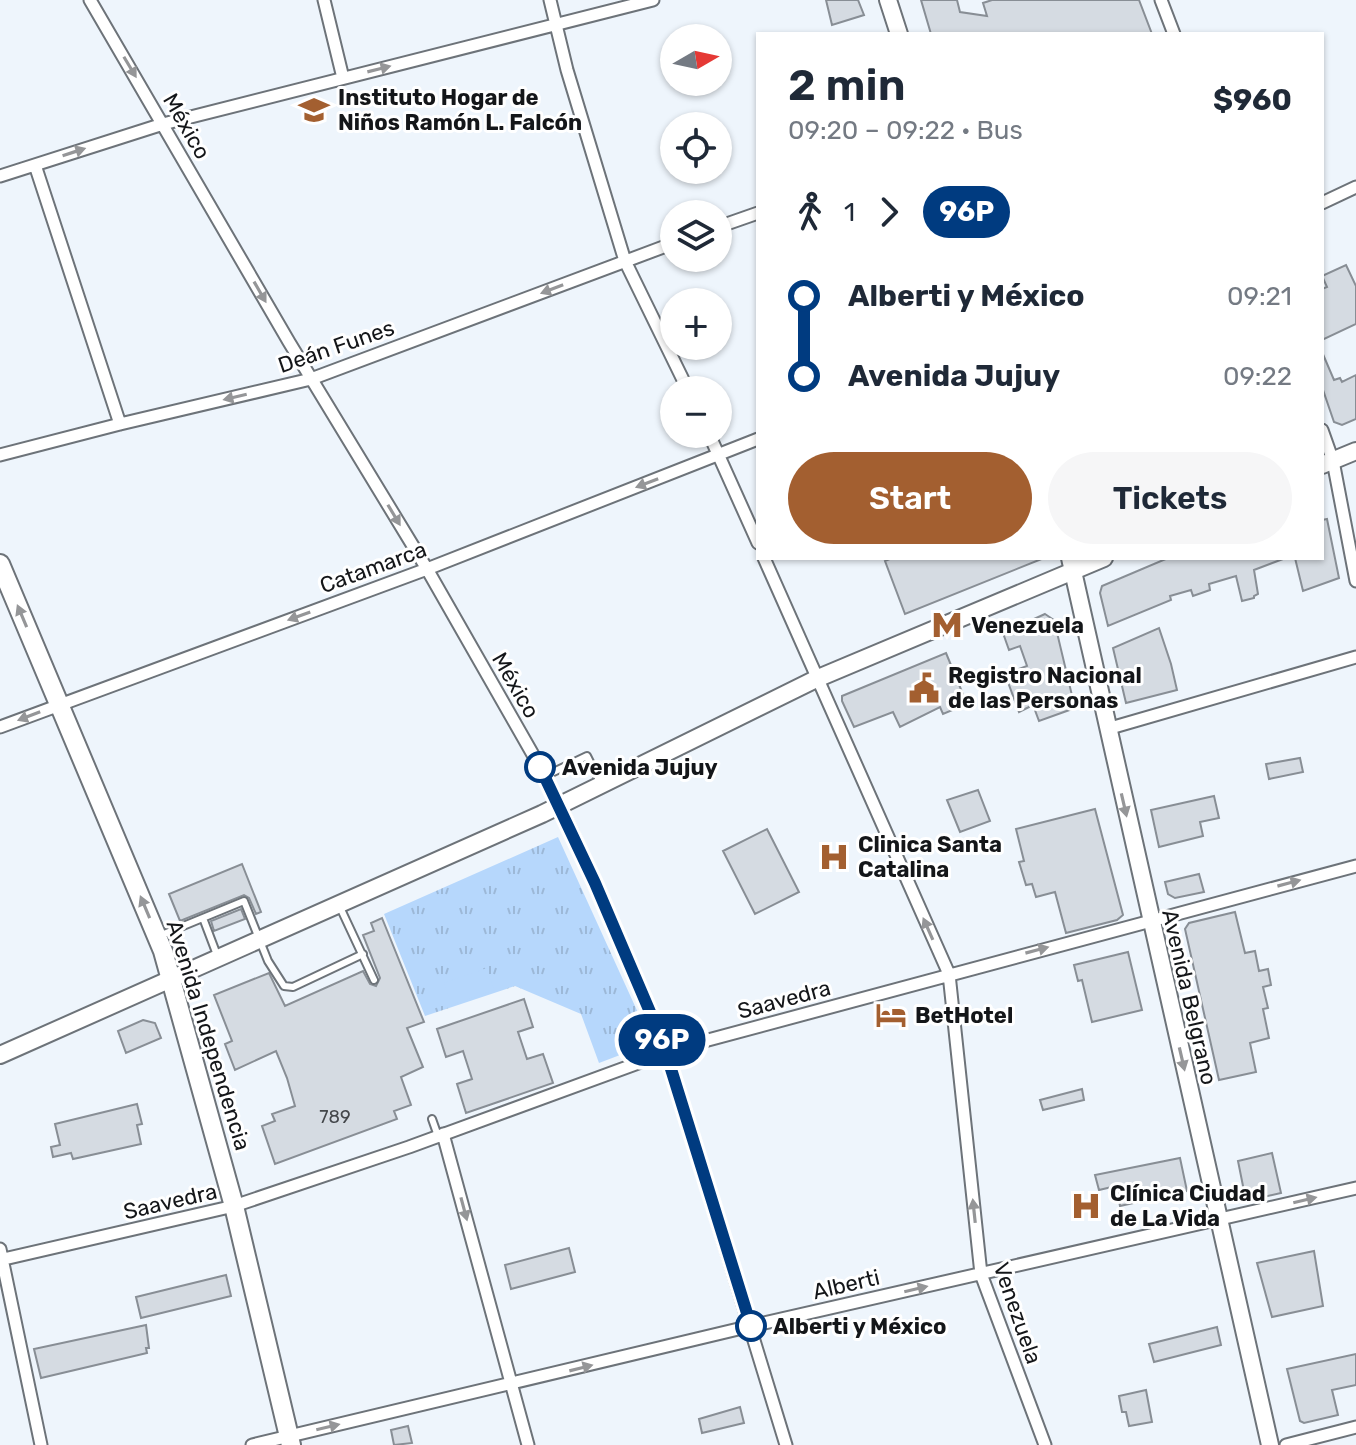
<!DOCTYPE html>
<html lang="en">
<head>
<meta charset="utf-8">
<style>
  body { margin:0; font-family:Rubik,sans-serif; background:#f6f6f7; color:#1f2937; height:100vh; display:flex; flex-direction:column; font-size:30px; white-space:nowrap }
  * { box-sizing:border-box; margin:0 }
  p { font-size:26px; color:#747a83 }
  .icon { flex:none; width:44px; height:44px; fill:none; stroke:currentColor; stroke-width:2; stroke-linecap:round; stroke-linejoin:round }
  .map { position:relative; flex:1; overflow:hidden }
  .side { position:absolute; left:756px; top:32px; width:568px; height:528px; display:flex; flex-direction:column; background:#fff; border-radius:0px; box-shadow:0 2px 6px #0004 }
  .side>* { flex:none }
  .badge { padding:0 16px; border-radius:26px; font-size:28px; line-height:52px }
  .needle { width:52px; rotate:81deg }
  .controls { position:absolute; left:660px; top:24px; display:grid; gap:16px }
  .controls a { display:grid; place-items:center; width:72px; height:72px; border-radius:50%; background:#fff; box-shadow:0 2px 6px #0004; font-size:40px }
  .map>.badge { position:absolute; translate:-50% -50%; box-shadow:0 0 0 4px #fff }
  .legs { display:flex; align-items:center; gap:12px; height:88px; padding:0 32px; font-size:26px }
  .legs p { margin-inline-start:auto }
  .overview { display:flex; align-items:center; justify-content:space-between; height:136px; padding:0 32px }
  h1 { font-size:44px; font-weight:600; line-height:60px }
  .action { display:flex; gap:16px; margin-top:auto; padding:16px 32px }
  .action a { flex:1; height:92px; border-radius:48px; background:#a35f30; color:#fff; font-size:32px; font-weight:600; line-height:92px; text-align:center }
  .action a+a { background:#f6f6f7; color:#1f2937 }
  ul { padding:0 32px; list-style:none }
  li { display:flex; align-items:center; gap:28px; height:80px; font-size:30px }
  li i { display:grid; place-items:center; width:12px; height:100%; margin:0 10px; background:currentColor }
  li i::after { content:''; width:20px; height:20px; margin:-10px; border:6px solid; border-radius:50%; background:#fff }
  li p { margin-inline-start:auto }
  li:first-child i { background:linear-gradient(#0000 50%,currentColor 0) }
  li:last-child i { background:linear-gradient(currentColor 50%,#0000 0) }
  .map>svg:first-child { display:block }
</style>
</head>
<body>
<div class="map">
<svg width="1356" height="1445" viewBox="0 0 1356 1445">
  <defs>
    <pattern id="park-tufts" width="24" height="20" patternUnits="userSpaceOnUse" patternTransform="scale(2)"><rect width="24" height="20" fill="#b6d7fc"/><path d="M3 7l-1-3M5 7V3M7 7l1-3M15 17l-1-3M17 17v-4M19 17l1-3" fill="none" stroke="#9cb8d7"/></pattern>
  </defs>
  <rect width="100%" height="100%" fill="#eef5fc"/>
  <!-- park -->
  <path fill="url(#park-tufts)" d="M558,837L645,1028L649,1044L599,1063L581,1014L515,986L425,1016L384,914Z"/>
  <!-- pitch -->
  <path fill="#b6d7fc" d="M487,968L494,990L452,1005L444,983Z"/>
  <!-- building -->
  <path fill="#d5dbe2" stroke="#888e95" stroke-width="2" d="M826,0H858L864,15L832,25Z
    M921,0H957L960,12L987,16L983,3L992,0H1139L1152,34H931Z
    M1346,265L1356,286V324L1322,340V289L1327,287L1322,276Z
    M1322,352L1334,380L1340,378L1342,382L1356,375V419L1342,425L1334,422L1322,387Z
    M1327,519L1339,578L1303,591L1295,558H1322V520Z
    M892,558H1044L905,614L885,561Z
    M1168,558H1283V559L1254,570L1258,594L1254,596V598L1242,601L1236,576L1209,584L1210,590L1193,596L1191,590L1170,596L1171,600L1108,626L1100,593L1102,586Z
    M1045,614L1054,620L1075,708L1039,721L1033,705L1019,712L1005,674L1027,666L1020,646L1009,650L1003,633Z
    M1159,628L1171,664L1177,690L1126,703L1113,648Z
    M946,653L967,704L943,714L940,707L900,727L893,712L854,727L842,701V696Z
    M1300,758L1303,772L1269,779L1266,764Z
    M978,790L990,821L960,832L947,800Z
    M1214,796L1219,818L1200,822L1203,836L1159,847L1151,810Z
    M1095,809L1123,915L1117,920L1066,933L1055,892L1036,897L1032,884L1026,885L1019,862L1024,861L1016,829Z
    M767,829L799,892L755,914L723,851Z
    M242,864L261,912L256,914L249,898L244,895L180,921L169,894Z
    M1199,874L1204,892L1175,898L1168,894L1165,882Z
    M241,909L245,919L214,931L211,921Z
    M1235,912L1245,953L1255,951L1259,971L1268,969L1271,985L1263,987L1268,1008L1263,1009L1269,1038L1250,1043L1256,1072L1219,1080L1185,929L1189,923Z
    M382,918L424,1022L407,1028L423,1067L401,1077L411,1105L394,1111L397,1119L275,1164L262,1126L275,1121L272,1114L295,1106L287,1078L276,1051L235,1070L225,1044L232,1041L214,995L269,973L285,1006L363,971L370,984L376,986L380,978L363,935L374,931L371,923Z
    M1128,952L1142,1010L1092,1022L1082,980L1078,981L1074,965Z
    M524,999L533,1027L518,1032L527,1059L543,1054L553,1083L466,1113L457,1084L472,1079L463,1051L446,1057L437,1029Z
    M143,1020L155,1023L161,1038L126,1053L118,1031Z
    M1082,1089L1084,1100L1043,1110L1040,1100Z
    M137,1104L142,1124L137,1125L141,1144L73,1159L71,1153L53,1157L51,1147L60,1145L55,1124Z
    M1272,1153L1281,1193L1246,1201L1238,1161Z
    M1180,1158L1187,1191L1120,1206L1116,1186L1099,1190L1095,1175Z
    M569,1248L575,1272L511,1289L505,1265Z
    M1314,1251L1323,1306L1272,1317L1257,1263Z
    M226,1275L231,1296L141,1318L136,1297Z
    M146,1325L149,1348H146L147,1353L41,1378L34,1349Z
    M1217,1327L1221,1345L1154,1362L1149,1344Z
    M1356,1354V1385L1332,1390L1338,1415L1304,1423L1300,1421L1287,1369Z
    M1146,1390L1152,1422L1129,1426L1126,1412H1122L1119,1396Z
    M740,1407L744,1423L702,1433L699,1419Z
    M408,1426L412,1443L394,1445L391,1430Z"/>
  <g fill="none" stroke-linecap="round" stroke-linejoin="round">
    <!-- lane casing -->
    <g stroke="#6d7379" stroke-width="10">
      <path id="lane" d="M545,776L587,756L601,784
        M339,905L374,980
        M203,918L217,955
        M159,936L244,901L268,961L284,986L293,987L363,954
        M432,1119L438,1136"/>
    </g>
    <!-- street casing -->
    <g stroke="#6d7379" stroke-width="15">
      <path id="street" d="M90,0L289,342L427,569L540,767L572,832L662,1040L786,1445
        M324,0L343,78
        M550,0L567,70L625,261L688,390
        M1161,0L1174,34
        M35,165L120,424
        M0,176L163,124L653,0
        M1322,203L1356,187
        M718,227L758,213
        M1322,430L1333,461L1356,581
        M709,434L758,543
        M0,455L120,424L311,379L674,243
        M764,558L949,974L981,1274L1045,1445
        M0,727L427,569L758,439
        M1107,729L1356,657
        M443,1134L528,1445
        M0,1249L41,1445
        M0,1260L234,1206L409,1147L682,1047L1356,866
        M252,1445L751,1326L1356,1188
        M1286,1445L1356,1427"/>
    </g>
    <!-- secondary casing -->
    <g stroke="#6d7379" stroke-width="20">
      <path id="secondary" d="M888,0L899,34
        M1322,465L1356,451
        M1070,558L1270,1445
        M0,1055L542,814L816,679L1104,558"/>
    </g>
    <!-- primary casing -->
    <g stroke="#6d7379" stroke-width="22">
      <path id="primary" d="M0,564L163,951L234,1206L291,1445"/>
    </g>
    <!-- lane -->
    <use href="#lane" stroke="#fff" stroke-width="6"/>
    <!-- street -->
    <use href="#street" stroke="#fff" stroke-width="11"/>
    <!-- secondary -->
    <use href="#secondary" stroke="#fff" stroke-width="16"/>
    <!-- primary -->
    <use href="#primary" stroke="#fff" stroke-width="18"/>
  </g>
  <!-- one-way arrows -->
  <defs><path id="oneway-solid" d="M-6-.8H1V-3.2L6.5 0L1 3.2V.8H-6Z" transform="scale(2)"/></defs>
  <g fill="#959698">
    <use href="#oneway-solid" transform="translate(130 67) rotate(59)"/>
    <use href="#oneway-solid" transform="translate(379 69) rotate(-14)"/>
    <use href="#oneway-solid" transform="translate(74 152) rotate(-18)"/>
    <use href="#oneway-solid" transform="translate(552 289) rotate(159)"/>
    <use href="#oneway-solid" transform="translate(260 292) rotate(60)"/>
    <use href="#oneway-solid" transform="translate(235 397) rotate(167)"/>
    <use href="#oneway-solid" transform="translate(647 483) rotate(159)"/>
    <use href="#oneway-solid" transform="translate(394 515) rotate(59)"/>
    <use href="#oneway-solid" transform="translate(22 616) rotate(-113)"/>
    <use href="#oneway-solid" transform="translate(299 616) rotate(160)"/>
    <use href="#oneway-solid" transform="translate(29 716) rotate(159)"/>
    <use href="#oneway-solid" transform="translate(1124 805) rotate(77)"/>
    <use href="#oneway-solid" transform="translate(1289 883) rotate(-15)"/>
    <use href="#oneway-solid" transform="translate(145 907) rotate(-113)"/>
    <use href="#oneway-solid" transform="translate(928 929) rotate(-114)"/>
    <use href="#oneway-solid" transform="translate(1037 950) rotate(-15)"/>
    <use href="#oneway-solid" transform="translate(1182 1059) rotate(77)"/>
    <use href="#oneway-solid" transform="translate(1305 1200) rotate(-13)"/>
    <use href="#oneway-solid" transform="translate(464 1209) rotate(75)"/>
    <use href="#oneway-solid" transform="translate(974 1211) rotate(-96)"/>
    <use href="#oneway-solid" transform="translate(916 1289) rotate(-13)"/>
    <use href="#oneway-solid" transform="translate(581 1368) rotate(-14)"/>
    <use href="#oneway-solid" transform="translate(328 1427) rotate(-13)"/>
  </g>
  <g fill="none" stroke-linecap="round" stroke-linejoin="round">
    <!-- line-1 casing -->
    <g stroke="#fff" stroke-width="18">
      <path id="line-1" d="M540,767L595,883L662,1040L751,1326"/>
    </g>
    <!-- line-1 -->
    <use href="#line-1" stroke="#003b80" stroke-width="12"/>
  </g>
  <!-- icons -->
  <defs>
    <g id="school-bare" transform="scale(2.4)"><path d="M0-5L7-2L0 1L-7-2ZM-4 1L0 2.5L4 1V4Q0 6-4 4Z" fill="#a35f30" stroke="#fff" stroke-width="2.5" paint-order="stroke"/></g>
    <g id="metro-bare" transform="scale(2.4)"><path d="M-5.5 5V-5H-3L0 0L3-5H5.5V5H3V-.5L0 4L-3-.5V5Z" fill="#a35f30" stroke="#fff" stroke-width="2.5" paint-order="stroke"/></g>
    <g id="civic-bare" transform="scale(2.4)"><path d="M-.6-6.5H3V-4.5H.6V-3L4-1V1h2V6H-6V1h2V-1L-.6-3ZM-1.2 2.5V6h2.4V2.5Z" fill="#a35f30" stroke="#fff" stroke-width="2.5" paint-order="stroke"/></g>
    <g id="hospital-bare" transform="scale(2.4)"><path d="M-5-5h3v3.5h4V-5h3V5h-3V1.5h-4V5h-3Z" fill="#a35f30" stroke="#fff" stroke-width="2.5" paint-order="stroke"/></g>
    <g id="hotel-bare" transform="scale(2.4)"><path d="M-6-4.5h1.5V1H6V5H4.5V3h-9V5H-6ZM-4 0a1.8 1.8 0 1 1 3.6 0ZM.5 0V-2.5h3Q6-2.5 6 0Z" fill="#a35f30" stroke="#fff" stroke-width="2.5" paint-order="stroke"/></g>
  </defs>
  <g fill-rule="evenodd">
    <use href="#school-bare" x="314" y="110"/>
    <use href="#metro-bare" x="947" y="625"/>
    <use href="#civic-bare" x="924" y="688"/>
    <use href="#hospital-bare" x="834" y="857"/>
    <use href="#hotel-bare" x="891" y="1015"/>
    <use href="#hospital-bare" x="1086" y="1206"/>
  </g>
  <!-- markers -->
  <g fill="#fff" stroke="#003b80" stroke-width="4">
    <circle cx="540" cy="767" r="14"/>
    <circle cx="751" cy="1326" r="14"/>
  </g>
  <g text-anchor="middle" stroke-width="6" stroke-linejoin="round" paint-order="stroke">
    <!-- number labels -->
    <g font-size="18" fill="#44474b">
      <text x="335" y="1123">789</text>
    </g>
    <!-- poi labels -->
    <g font-size="22" font-weight="bold" fill="#141619" stroke="#fff" text-anchor="start">
      <text x="338" y="105">Instituto Hogar de<tspan x="338" dy="25">Niños Ramón L. Falcón</tspan></text>
      <text x="971" y="633">Venezuela</text>
      <text x="948" y="683">Registro Nacional<tspan x="948" dy="25">de las Personas</tspan></text>
      <text x="858" y="852">Clinica Santa<tspan x="858" dy="25">Catalina</tspan></text>
      <text x="915" y="1023">BetHotel</text>
      <text x="1110" y="1201">Clínica Ciudad<tspan x="1110" dy="25">de La Vida</tspan></text>
    </g>
    <!-- street labels -->
    <g font-size="22" fill="#141619" stroke="#fff">
      <text transform="translate(187 126) rotate(60)" y="8">México</text>
      <text transform="translate(336 346) rotate(-19)" y="8">Deán Funes</text>
      <text transform="translate(373 567) rotate(-20)" y="8">Catamarca</text>
      <text transform="translate(516 685) rotate(60)" y="8">México</text>
      <text transform="translate(1190 997) rotate(77)" y="8">Avenida Belgrano</text>
      <text transform="translate(784 999) rotate(-15)" y="8">Saavedra</text>
      <text transform="translate(209 1035) rotate(73)" y="8">Avenida Independencia</text>
      <text transform="translate(170 1201) rotate(-13)" y="8">Saavedra</text>
      <text transform="translate(846 1284) rotate(-13)" y="8">Alberti</text>
      <text transform="translate(1018 1313) rotate(71)" y="8">Venezuela</text>
    </g>
    <!-- stop labels -->
    <g font-size="22" font-weight="bold" fill="#141619" stroke="#fff" text-anchor="start">
      <text x="562" y="775">Avenida Jujuy</text>
      <text x="773" y="1334">Alberti y México</text>
    </g>
  </g>
</svg>
<div class="controls">
<a><svg class="needle" viewBox="-14 -14 28 28"><path d="M0-13l5 13h-10z" fill="#e53935"/><path d="M0 13l5-13h-10z" fill="#747a83"/></svg></a>
<a><svg class="icon" aria-label="locate" viewBox="0 0 24 24"><circle cx="12" cy="12" r="6"/><path d="M12 2v4M12 18v4M2 12h4M18 12h4"/></svg></a>
<a><svg class="icon" aria-label="layers" viewBox="0 0 24 24"><path d="M12 4l9 5-9 5-9-5zM3 14l9 5 9-5"/></svg></a>
<a>+</a>
<a>−</a>
</div>
<b class="badge" style="left:662px;top:1040px;background:#003b80;color:#fff">96P</b>
<section class="side">
<div class="overview"><div><h1>2 min</h1><p>09:20 – 09:22 · Bus</p></div><b>$960</b></div>
<div class="legs"><svg class="icon" aria-label="walk" viewBox="0 0 24 24"><circle cx="13" cy="4" r="2"/><path d="M13 8l-2 6 4 7M11 14l-3 7M7 12l3-4h3l4 4"/></svg>1<svg class="icon" aria-label="forward" viewBox="0 0 24 24"><path d="M9 5l7 7-7 7"/></svg><b class="badge" style="background:#003b80;color:#fff">96P</b></div>
<ul>
<li><i style="color:#003b80"></i><b>Alberti y México</b><p>09:21</p></li>
<li><i style="color:#003b80"></i><b>Avenida Jujuy</b><p>09:22</p></li>
</ul>
<div class="action"><a>Start</a><a>Tickets</a></div>
</section>
</div>
</body>
</html>
